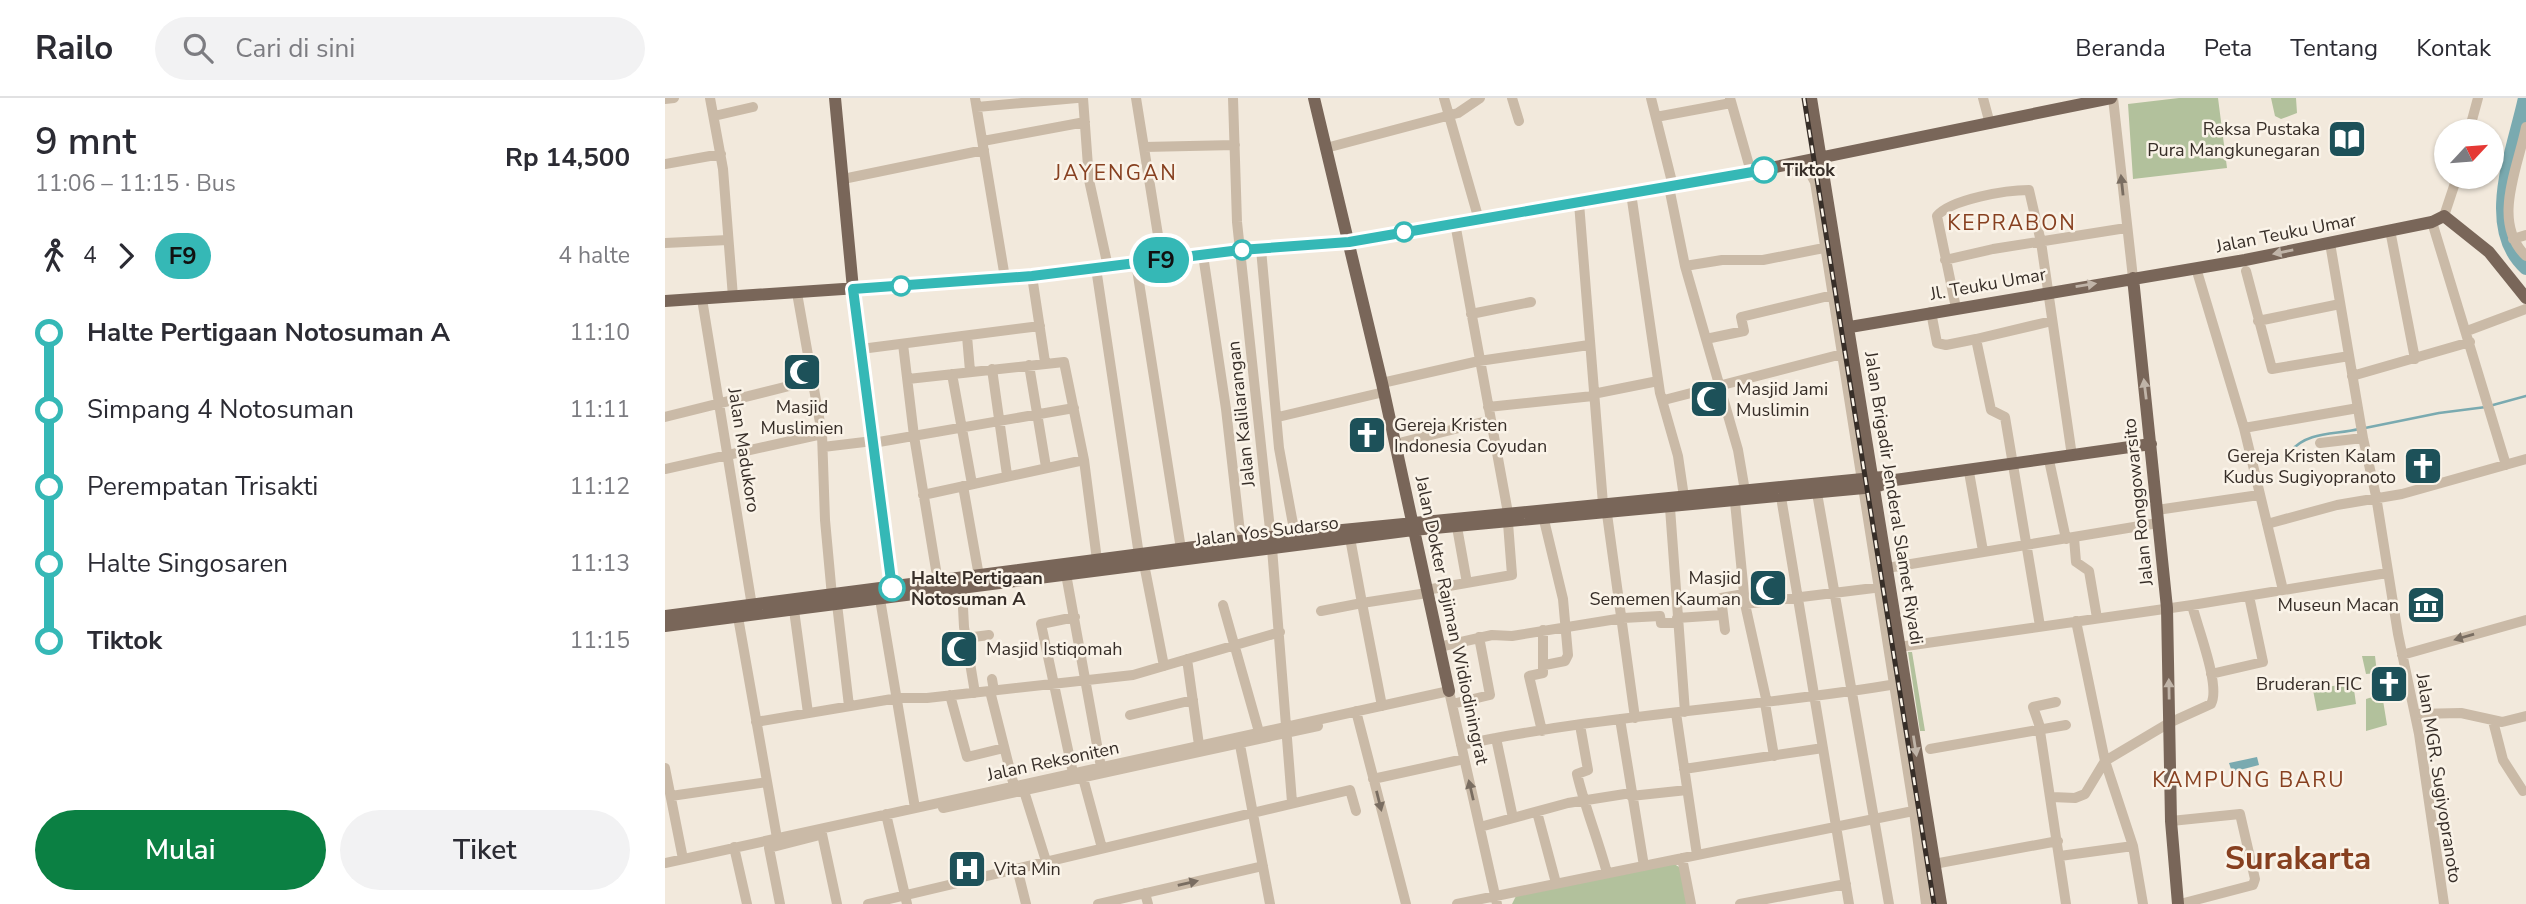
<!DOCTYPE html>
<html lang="id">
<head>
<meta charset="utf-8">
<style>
  body { margin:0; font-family:"Nunito Sans",sans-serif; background:#f2f2f3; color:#2b2b33; height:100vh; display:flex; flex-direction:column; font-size:26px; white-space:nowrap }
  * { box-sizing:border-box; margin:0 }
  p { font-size:23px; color:#7c7c81 }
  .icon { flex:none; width:38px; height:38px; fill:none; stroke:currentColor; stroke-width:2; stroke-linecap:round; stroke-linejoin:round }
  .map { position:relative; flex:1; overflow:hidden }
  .drawer { display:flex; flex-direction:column; background:#fff; width:665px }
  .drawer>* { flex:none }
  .badge { padding:0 14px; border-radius:23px; font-size:24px; line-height:46px }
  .needle { width:46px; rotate:64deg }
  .controls { position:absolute; left:1769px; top:21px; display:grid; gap:14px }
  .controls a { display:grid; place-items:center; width:70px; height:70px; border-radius:50%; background:#fff; box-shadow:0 2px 5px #0004; font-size:35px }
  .map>.badge { position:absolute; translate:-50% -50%; box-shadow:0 0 0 4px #fff }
  .legs { display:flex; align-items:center; gap:10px; height:77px; padding:0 35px; font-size:23px }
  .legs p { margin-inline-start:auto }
  .headline { display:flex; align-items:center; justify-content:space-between; height:119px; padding:0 35px }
  h1 { font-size:38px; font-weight:600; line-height:52px }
  .action { display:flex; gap:14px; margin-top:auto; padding:14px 35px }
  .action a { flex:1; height:80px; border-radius:42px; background:#0b8043; color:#fff; font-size:28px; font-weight:600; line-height:80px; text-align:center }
  .action a+a { background:#f2f2f3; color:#2b2b33 }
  ul { padding:0 35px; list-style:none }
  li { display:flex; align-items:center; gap:24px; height:77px; font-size:26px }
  li i { display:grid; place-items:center; width:10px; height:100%; margin:0 9px; background:currentColor }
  li i::after { content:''; width:18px; height:18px; margin:-9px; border:5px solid; border-radius:50%; background:#fff }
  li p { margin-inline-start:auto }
  li:first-child i { background:linear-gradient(#0000 50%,currentColor 0) }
  li:last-child i { background:linear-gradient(currentColor 50%,#0000 0) }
  header { display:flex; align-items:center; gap:42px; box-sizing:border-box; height:98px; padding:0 35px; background:#fff; border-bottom:2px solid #e1e1e2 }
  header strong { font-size:33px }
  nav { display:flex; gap:38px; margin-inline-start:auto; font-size:24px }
  .search { width:490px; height:63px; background:#f2f2f3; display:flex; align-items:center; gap:18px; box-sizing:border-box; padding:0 24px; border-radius:38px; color:#7c7c81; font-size:26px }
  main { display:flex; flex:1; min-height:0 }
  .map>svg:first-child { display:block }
</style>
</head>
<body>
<header>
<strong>Railo</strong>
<div class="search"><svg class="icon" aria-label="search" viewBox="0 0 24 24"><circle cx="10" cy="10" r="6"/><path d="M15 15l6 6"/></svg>Cari di sini</div>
<nav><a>Beranda</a><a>Peta</a><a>Tentang</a><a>Kontak</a></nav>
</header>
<main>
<section class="drawer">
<div class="headline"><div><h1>9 mnt</h1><p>11:06 – 11:15 · Bus</p></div><b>Rp 14,500</b></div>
<div class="legs"><svg class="icon" aria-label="walk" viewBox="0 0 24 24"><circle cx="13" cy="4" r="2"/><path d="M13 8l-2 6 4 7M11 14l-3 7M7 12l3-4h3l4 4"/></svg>4<svg class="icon" aria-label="forward" viewBox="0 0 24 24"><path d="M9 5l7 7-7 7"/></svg><b class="badge" style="background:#35b8b6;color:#111">F9</b><p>4 halte</p></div>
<ul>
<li><i style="color:#35b8b6"></i><b>Halte Pertigaan Notosuman A</b><p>11:10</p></li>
<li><i style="color:#35b8b6"></i><span>Simpang 4 Notosuman</span><p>11:11</p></li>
<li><i style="color:#35b8b6"></i><span>Perempatan Trisakti</span><p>11:12</p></li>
<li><i style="color:#35b8b6"></i><span>Halte Singosaren</span><p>11:13</p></li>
<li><i style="color:#35b8b6"></i><b>Tiktok</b><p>11:15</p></li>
</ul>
<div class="action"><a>Mulai</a><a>Tiket</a></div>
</section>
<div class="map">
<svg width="1861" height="806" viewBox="0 0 1861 806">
  <rect width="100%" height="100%" fill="#f2e9dc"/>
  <!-- green -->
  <path fill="#b2c19c" d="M1514,0H1553L1562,70L1468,81L1463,6Z
    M1606,0H1631L1632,15L1616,21L1610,18Z
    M1243,554H1247L1260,633H1255Z
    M1697,558H1710L1712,575L1701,576Z
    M1688,584L1691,606L1652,613L1648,592Z
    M1717,596L1722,627L1701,633V601Z
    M1006,764L1019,772L1025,806H847L851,798Z"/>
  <!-- water -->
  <path fill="#7aaab0" d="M1592,659L1594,667L1567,674L1564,665Z"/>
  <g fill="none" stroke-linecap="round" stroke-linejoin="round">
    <!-- stream -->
    <path stroke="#7aaab0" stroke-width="2.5" d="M1828,307L1861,298
      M1700,330L1774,315L1821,309
      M1626,353C1643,333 1670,337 1694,331"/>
    <!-- river -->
    <path stroke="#7aaab0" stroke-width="14" d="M1860,0C1849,52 1816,129 1861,170"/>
    <!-- minor -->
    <path stroke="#cabaa7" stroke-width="10" d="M45,0L58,71L68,199
      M310,0L340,180
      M418,0L424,82L443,169
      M471,0L497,162
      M568,0L572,124L607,450L627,704
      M779,0L814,122
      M847,0L854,23
      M986,0L1008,88
      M1065,0L1086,74
      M1318,0L1325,26
      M1448,0L1468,180
      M0,1L9,0
      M312,9L412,0
      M49,18L88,9
      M991,19L1066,5
      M1861,29C1853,70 1826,124 1861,158
      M1804,33L1813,0
      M318,43L420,24
      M479,49L570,47
      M661,50L793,15L815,0
      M0,66L56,56
      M1144,73L1150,84L1249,713L1261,806
      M178,81L319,52
      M1004,89L1020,168L1073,352L1080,393
      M966,95L995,295L1013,358L1019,399
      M914,105L938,406
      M1779,118L1792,79
      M1767,124L1841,367
      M790,125L843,415
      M1725,132L1750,261
      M1848,141L1861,137
      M0,145L63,142
      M1665,145L1698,340L1711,398L1733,536L1754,636L1779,806
      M596,151L614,350L630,437
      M538,157L561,311L576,443
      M1280,162L1328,151L1461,130
      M471,165L516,451
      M1020,168L1057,162H1098L1164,149
      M431,170L474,457
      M1531,170L1579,330L1618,492
      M1581,173L1607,271L1684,258
      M367,178L380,264
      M188,191L227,490
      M132,195L157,336L160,422L167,498
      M37,201L87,508
      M1291,210L1272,118C1286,101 1342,92 1364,92L1376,144L1407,358
      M1266,214L1272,245L1281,247L1311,241
      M806,216L866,204
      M1593,223L1675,206
      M1802,233L1861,211
      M302,238L305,273
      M1041,241L1079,233L1076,219L1172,196
      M238,246L249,338L273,484
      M196,251L375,228
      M364,267L381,369
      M327,271L342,377
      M287,276L307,386
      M1687,278L1805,244
      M243,281L399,264L419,362L432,462
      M717,285L814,263L924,247
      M928,296L993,283
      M999,302L1181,255
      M823,309L928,298
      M0,319L148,282
      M613,319L719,294
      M1579,330L1693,310
      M208,345L409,310
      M1655,345L1698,340
      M730,346L826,322
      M158,349L208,343
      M1384,362L1401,441
      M0,371L157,336
      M1304,374L1318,453
      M298,388L314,478
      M1152,395L1224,806
      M258,397L419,362
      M1116,399L1184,806
      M1070,404L1080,506L1102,605
      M1005,410L1020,614
      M1492,412L1594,397
      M942,416L970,620
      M879,422L898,501L903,557L900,563L880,567
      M1602,426L1672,407L1737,396L1861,361
      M792,429L802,485
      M685,440L697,505L762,495
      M1409,440L1411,464L1424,473L1432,520
      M479,466L499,568
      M1222,470L1493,425
      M401,476L436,669
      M297,490L299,529L310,595
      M761,492L847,477L843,425
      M215,501L250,710
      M172,506L184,608
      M1080,506L1217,489
      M558,507L594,634
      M129,512L143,615
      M656,513L697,505L717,608
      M73,519L112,740
      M1012,520L1057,517
      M1411,523L1440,663L1468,748L1478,806
      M1375,528L1340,319L1326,312L1311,241L1387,223
      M1060,532L1056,500L1079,496
      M301,540L324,537
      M774,549L827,537L847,538L958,520L995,518L996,525H1012
      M1234,549L1527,507L1722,475
      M1737,557L1861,522
      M522,561L534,647
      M1546,576L1598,564L1584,498
      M327,581L329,593
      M325,593L349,688
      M285,597L302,659L339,650
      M1100,605L1109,658
      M787,606L825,597L814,539
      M691,613L741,806
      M1011,615L1032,757
      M1751,616L1796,615L1837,624L1861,618
      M465,617L528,602
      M955,621L979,768
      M1828,623L1838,662L1858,693
      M91,624L233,600H262L468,577L615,534
      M915,627L923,672L912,676C920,710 933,741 942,775
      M1376,632L1368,609L1391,604
      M877,633L864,578L878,575V532
      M1375,633L1401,806
      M831,640L848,720
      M575,647L605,806
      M796,647C940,616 1088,610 1232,586
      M1265,651L1401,627
      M0,670L18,761
      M1019,671L1158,650
      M408,675L376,526L410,519
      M418,680L437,750
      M708,681L799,661
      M359,693L381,763
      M6,698L102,684
      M966,698L1022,692
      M1387,699L1410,700L1420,696L1440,663L1504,625L1546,606C1556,588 1532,528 1527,507
      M278,710L653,628
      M872,714L891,785
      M221,716L242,806
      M1506,723L1575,716L1590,781L1588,787L1515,806
      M815,729L903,705L966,695
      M157,736L172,806
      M69,749L82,806
      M1395,758L1468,748
      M1017,760L1026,806
      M0,765L784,593L832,806
      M1269,766L1393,743
      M352,770L361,806
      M480,795L483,806
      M115,806L104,750L151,738
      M203,806L685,692L691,713
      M433,806L598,768
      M792,806L1253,712
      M1075,806L1181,786"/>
    <!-- major -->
    <path stroke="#796659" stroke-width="12" d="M170,0L188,191
      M649,0L717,285L784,593
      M1146,0L1276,806
      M1468,180L1502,510L1506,723L1513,806
      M0,203L340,180L575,152L684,144L1086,74L1446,0
      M1185,229L1580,162L1767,124L1779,118L1824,154L1861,200
      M0,518L606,439L1218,379L1230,382
      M0,528L748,432L1210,389L1230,382L1486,346"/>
    <!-- rail casing -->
    <g stroke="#372e28" stroke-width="5">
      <path id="rail" d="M1139,0L1269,806"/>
    </g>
    <!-- rail -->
    <use href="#rail" stroke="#faf3e8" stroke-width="2.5" stroke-dasharray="8" stroke-linecap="butt"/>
  </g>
  <!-- one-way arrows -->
  <defs><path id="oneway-solid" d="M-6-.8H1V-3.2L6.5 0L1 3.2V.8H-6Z" transform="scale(1.75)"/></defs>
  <g fill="#796d61">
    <use href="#oneway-solid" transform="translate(1457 87) rotate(-96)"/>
    <use href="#oneway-solid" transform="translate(1799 539) rotate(164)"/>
    <use href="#oneway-solid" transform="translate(806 692) rotate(-103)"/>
    <use href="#oneway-solid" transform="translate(714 703) rotate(76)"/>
    <use href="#oneway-solid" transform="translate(523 785) rotate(-13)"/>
  </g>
  <g fill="#c0b4a8">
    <use href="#oneway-solid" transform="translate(1618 154) rotate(169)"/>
    <use href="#oneway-solid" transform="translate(1421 187) rotate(-9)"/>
    <use href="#oneway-solid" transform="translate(1480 291) rotate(-97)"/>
    <use href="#oneway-solid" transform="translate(1504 591) rotate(-91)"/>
    <use href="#oneway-solid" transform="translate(1250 648) rotate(81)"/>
  </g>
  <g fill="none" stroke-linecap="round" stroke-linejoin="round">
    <!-- line-1 casing -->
    <g stroke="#fff" stroke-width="16">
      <path id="line-1" d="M227,490L188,191L367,178L575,152L684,144L1099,72"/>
    </g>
    <!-- line-1 -->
    <use href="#line-1" stroke="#35b8b6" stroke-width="10"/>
  </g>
  <!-- icons -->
  <defs>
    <g id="library-square" transform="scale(2.0125)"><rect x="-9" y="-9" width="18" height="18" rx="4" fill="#1d5159" stroke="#faf3e8"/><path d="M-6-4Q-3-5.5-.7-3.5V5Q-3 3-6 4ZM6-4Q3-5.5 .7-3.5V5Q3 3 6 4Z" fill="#fff"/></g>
    <g id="mosque-square" transform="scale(2.0125)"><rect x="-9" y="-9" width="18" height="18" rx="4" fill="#1d5159" stroke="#faf3e8"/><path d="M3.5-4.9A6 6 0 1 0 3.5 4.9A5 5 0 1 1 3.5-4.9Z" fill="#fff"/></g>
    <g id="church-square" transform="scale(2.0125)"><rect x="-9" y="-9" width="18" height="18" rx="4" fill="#1d5159" stroke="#faf3e8"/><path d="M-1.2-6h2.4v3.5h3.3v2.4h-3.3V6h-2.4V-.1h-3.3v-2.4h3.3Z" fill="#fff"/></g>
    <g id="museum-square" transform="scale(2.0125)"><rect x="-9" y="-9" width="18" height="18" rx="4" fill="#1d5159" stroke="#faf3e8"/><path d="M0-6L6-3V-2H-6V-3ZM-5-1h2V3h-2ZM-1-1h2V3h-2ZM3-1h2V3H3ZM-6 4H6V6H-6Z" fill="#fff"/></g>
    <g id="hospital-square" transform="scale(2.0125)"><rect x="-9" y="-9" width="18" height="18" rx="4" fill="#1d5159" stroke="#faf3e8"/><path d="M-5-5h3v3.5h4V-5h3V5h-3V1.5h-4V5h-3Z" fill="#fff"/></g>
  </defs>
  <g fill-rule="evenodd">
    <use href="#library-square" x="1682" y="41"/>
    <use href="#mosque-square" x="137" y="274"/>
    <use href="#mosque-square" x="1044" y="301"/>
    <use href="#church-square" x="702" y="337"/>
    <use href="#church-square" x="1758" y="368"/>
    <use href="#mosque-square" x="1103" y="490"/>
    <use href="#museum-square" x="1761" y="507"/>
    <use href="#mosque-square" x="294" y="551"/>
    <use href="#church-square" x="1724" y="586"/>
    <use href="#hospital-square" x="302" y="771"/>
  </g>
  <!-- markers -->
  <g fill="#fff" stroke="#35b8b6" stroke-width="3.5">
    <circle cx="1099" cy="72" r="12"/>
    <circle cx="739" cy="134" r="9"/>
    <circle cx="577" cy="152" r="9"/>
    <circle cx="236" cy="188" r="9"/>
    <circle cx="227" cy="490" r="12"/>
  </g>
  <g text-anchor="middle" stroke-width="5" stroke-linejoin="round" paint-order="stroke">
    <!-- poi labels -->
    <g font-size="18" fill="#372e28" stroke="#faf3e8" text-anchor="end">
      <text x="1655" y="37">Reksa Pustaka<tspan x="1655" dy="21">Pura Mangkunegaran</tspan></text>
      <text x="1071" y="297" text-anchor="start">Masjid Jami<tspan x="1071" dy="21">Muslimin</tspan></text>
      <text x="137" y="315" text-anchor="middle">Masjid<tspan x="137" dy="21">Muslimien</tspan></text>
      <text x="729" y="333" text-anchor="start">Gereja Kristen<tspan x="729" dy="21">Indonesia Coyudan</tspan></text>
      <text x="1731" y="364">Gereja Kristen Kalam<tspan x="1731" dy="21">Kudus Sugiyopranoto</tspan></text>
      <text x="1076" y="486">Masjid<tspan x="1076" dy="21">Sememen Kauman</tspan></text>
      <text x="1734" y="513">Museun Macan</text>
      <text x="321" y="557" text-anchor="start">Masjid Istiqomah</text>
      <text x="1697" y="592">Bruderan FIC</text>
      <text x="329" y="777" text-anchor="start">Vita Min</text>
    </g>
    <!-- stop labels -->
    <g font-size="18" font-weight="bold" fill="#372e28" stroke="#faf3e8" text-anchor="start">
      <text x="1118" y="78">Tiktok</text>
      <text x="246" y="486">Halte Pertigaan<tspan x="246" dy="21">Notosuman A</tspan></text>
    </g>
    <!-- street labels -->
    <g font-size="18" fill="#372e28" stroke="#faf3e8">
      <text transform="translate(1621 135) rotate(-11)" y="6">Jalan Teuku Umar</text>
      <text transform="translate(1323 186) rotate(-10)" y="6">Jl. Teuku Umar</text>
      <text transform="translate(576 316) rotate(-96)" y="6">Jalan Kalilarangan</text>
      <text transform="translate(79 352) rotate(81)" y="6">Jalan Madukoro</text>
      <text transform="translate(1229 400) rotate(81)" y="6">Jalan Brigadir Jenderal Slamet Riyadi</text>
      <text transform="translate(1473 404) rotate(-96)" y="6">Jalan Ronggowarsito</text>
      <text transform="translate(602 433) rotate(-7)" y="6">Jalan Yos Sudarso</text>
      <text transform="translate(787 522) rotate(78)" y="6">Jalan Dokter Rajiman Widiodiningrat</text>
      <text transform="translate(388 663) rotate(-12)" y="6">Jalan Reksoniten</text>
      <text transform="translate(1774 680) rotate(81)" y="6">Jalan MGR. Sugiyopranoto</text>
    </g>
    <!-- quarter labels -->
    <g font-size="21" letter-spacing="2" fill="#874020" stroke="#faf3e8">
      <text x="451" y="82">JAYENGAN</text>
      <text x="1347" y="132">KEPRABON</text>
      <text x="1584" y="689">KAMPUNG BARU</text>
    </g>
    <!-- town labels -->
    <g font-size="32" font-weight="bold" fill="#874020" stroke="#faf3e8">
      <text x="1633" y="771">Surakarta</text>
    </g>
  </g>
</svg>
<div class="controls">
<a><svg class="needle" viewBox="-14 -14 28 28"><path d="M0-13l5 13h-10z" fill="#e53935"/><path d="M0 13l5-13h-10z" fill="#7c7c81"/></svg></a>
</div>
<b class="badge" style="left:496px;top:162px;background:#35b8b6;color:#111">F9</b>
</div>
</main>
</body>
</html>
